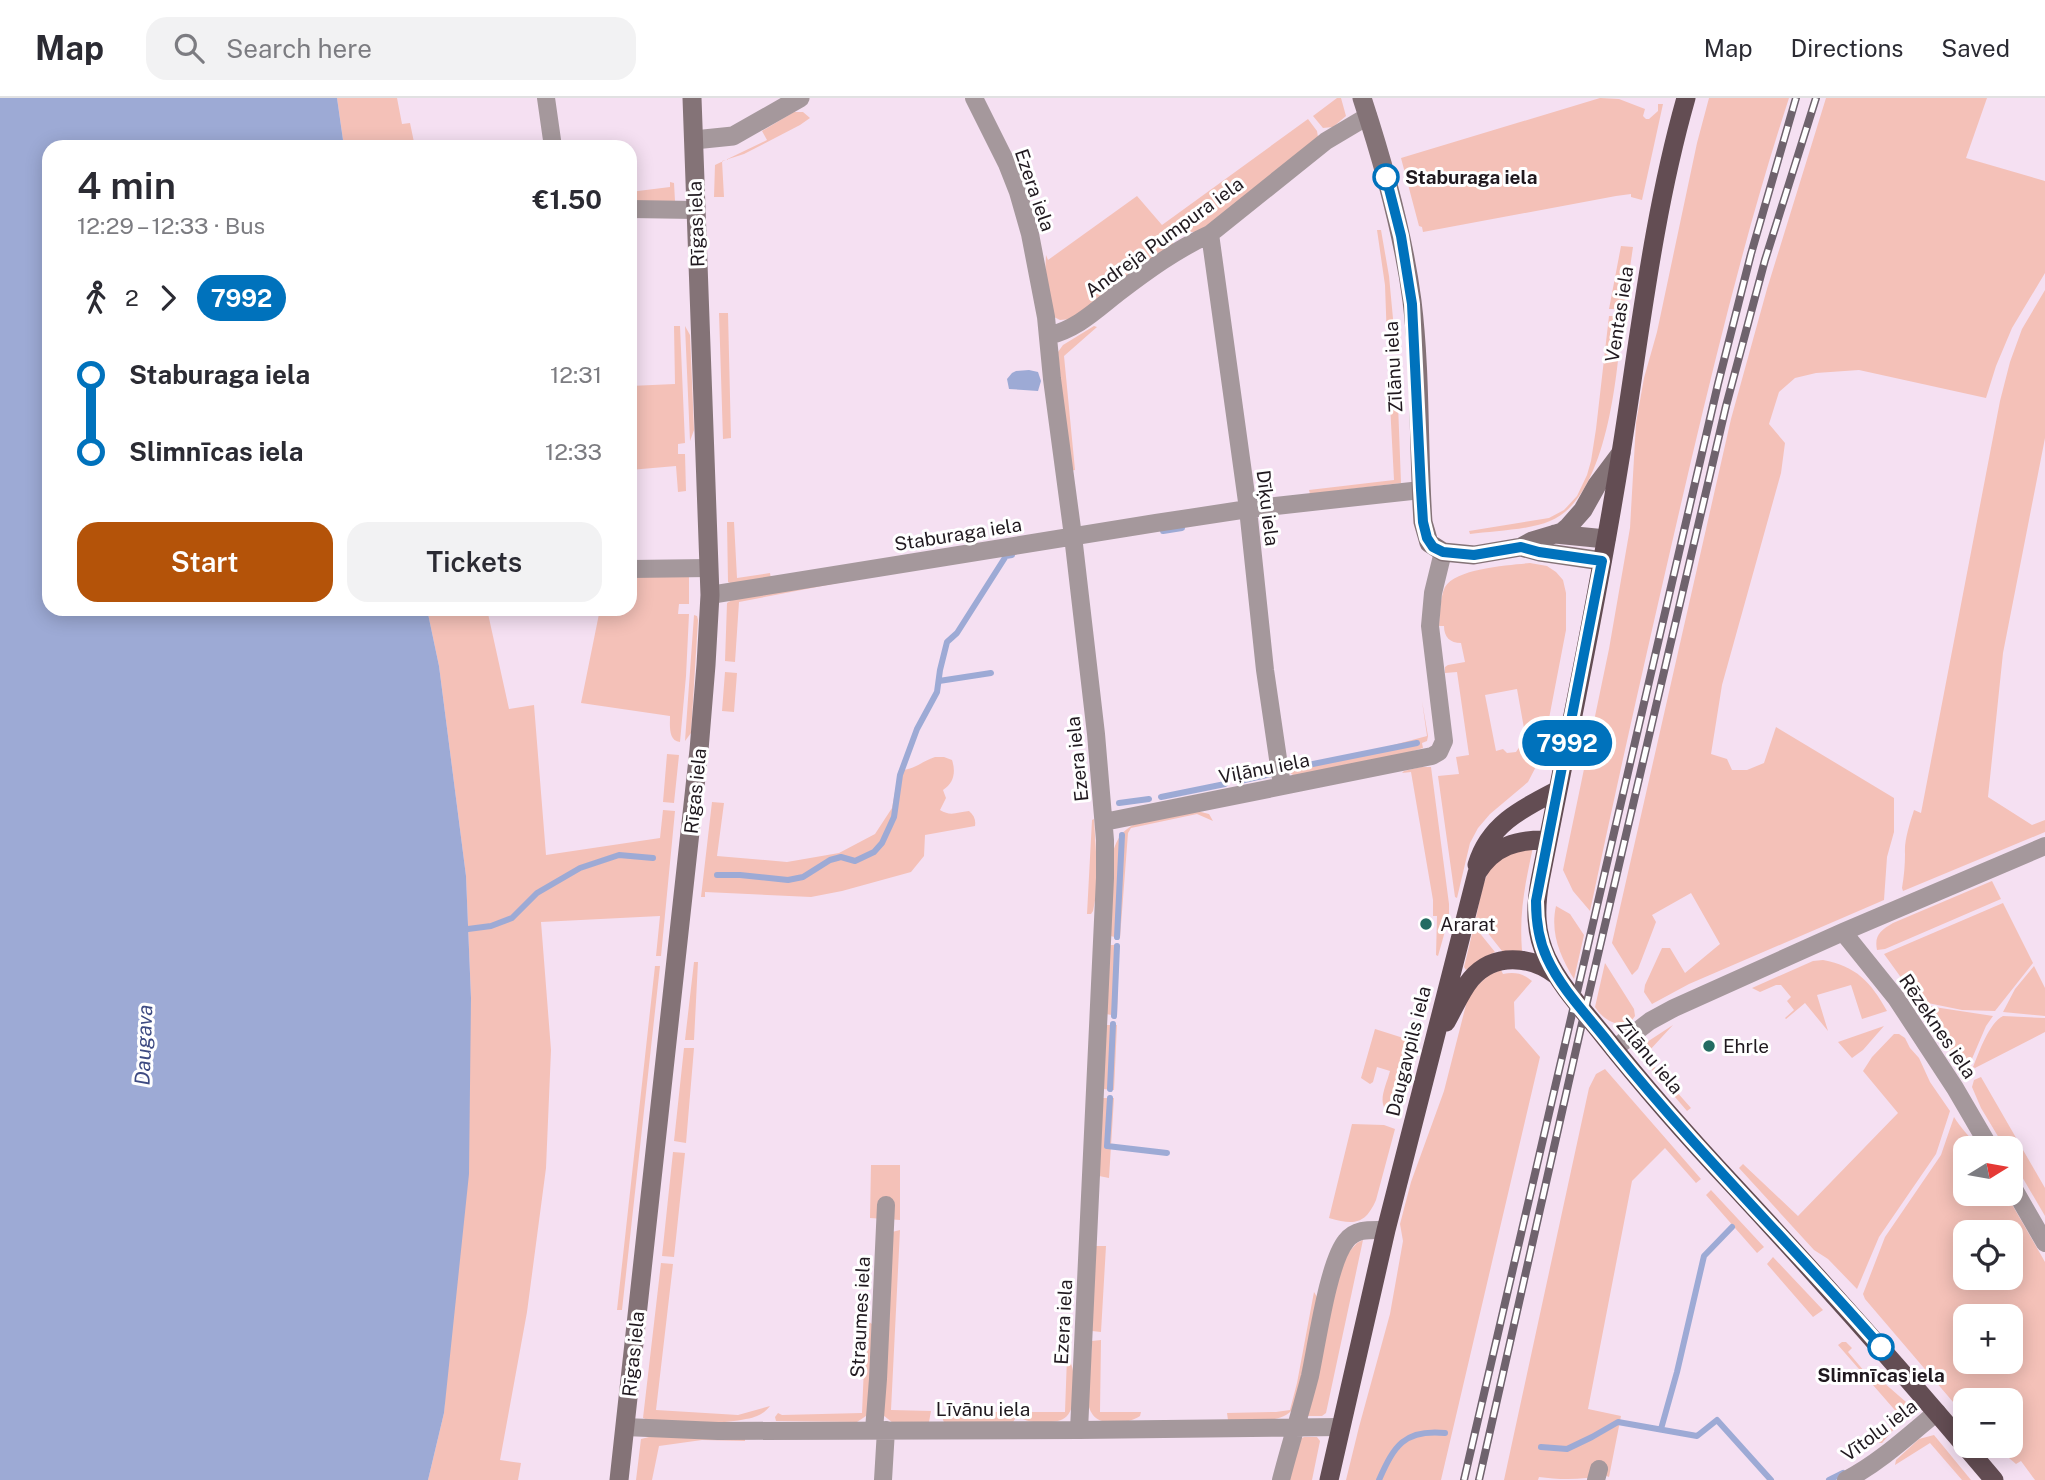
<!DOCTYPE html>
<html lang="en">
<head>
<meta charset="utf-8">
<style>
  body { margin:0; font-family:"Public Sans",sans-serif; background:#f2f2f3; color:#2b2b33; height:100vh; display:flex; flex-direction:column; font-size:26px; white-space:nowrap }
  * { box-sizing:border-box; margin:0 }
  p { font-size:23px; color:#7c7c81 }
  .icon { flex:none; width:38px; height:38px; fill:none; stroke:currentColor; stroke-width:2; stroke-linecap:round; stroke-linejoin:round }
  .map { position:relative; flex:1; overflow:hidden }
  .side { position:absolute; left:42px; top:42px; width:595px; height:476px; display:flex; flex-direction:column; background:#fff; border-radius:21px; box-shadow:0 4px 18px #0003 }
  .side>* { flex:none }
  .badge { padding:0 14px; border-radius:23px; font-size:24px; line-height:46px }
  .needle { width:46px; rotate:79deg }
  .fabs { position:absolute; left:1953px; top:1038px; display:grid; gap:14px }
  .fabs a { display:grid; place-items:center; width:70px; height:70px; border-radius:14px; background:#fff; box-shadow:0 4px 18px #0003; font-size:35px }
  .map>.badge { position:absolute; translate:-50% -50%; box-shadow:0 0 0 4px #fff }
  .legs { display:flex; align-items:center; gap:10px; height:77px; padding:0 35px; font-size:23px }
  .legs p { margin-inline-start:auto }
  .summary { display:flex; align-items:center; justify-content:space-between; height:119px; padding:0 35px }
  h1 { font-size:38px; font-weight:600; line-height:52px }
  .primary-button { display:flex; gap:14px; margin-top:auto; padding:14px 35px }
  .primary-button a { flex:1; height:80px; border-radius:21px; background:#b45309; color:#fff; font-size:28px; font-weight:600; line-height:80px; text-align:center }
  .primary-button a+a { background:#f2f2f3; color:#2b2b33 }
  ul { padding:0 35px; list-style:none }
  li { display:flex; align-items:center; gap:24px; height:77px; font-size:26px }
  li i { display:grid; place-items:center; width:10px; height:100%; margin:0 9px; background:currentColor }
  li i::after { content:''; width:18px; height:18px; margin:-9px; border:5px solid; border-radius:50%; background:#fff }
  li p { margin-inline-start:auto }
  li:first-child i { background:linear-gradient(#0000 50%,currentColor 0) }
  li:last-child i { background:linear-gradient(currentColor 50%,#0000 0) }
  header { display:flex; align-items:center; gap:42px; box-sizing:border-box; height:98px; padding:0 35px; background:#fff; border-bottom:2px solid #e1e1e2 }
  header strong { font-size:33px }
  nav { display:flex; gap:38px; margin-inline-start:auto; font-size:24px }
  .search { width:490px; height:63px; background:#f2f2f3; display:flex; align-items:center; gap:18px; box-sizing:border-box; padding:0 24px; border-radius:21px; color:#7c7c81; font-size:26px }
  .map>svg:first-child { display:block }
</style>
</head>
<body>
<header>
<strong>Map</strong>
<div class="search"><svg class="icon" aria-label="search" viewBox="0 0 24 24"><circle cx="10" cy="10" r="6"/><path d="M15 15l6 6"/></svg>Search here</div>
<nav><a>Map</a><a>Directions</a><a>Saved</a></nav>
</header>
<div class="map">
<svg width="2045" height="1382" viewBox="0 0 2045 1382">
  <rect width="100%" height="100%" fill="#f5e0f2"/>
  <!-- green -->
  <path fill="#f4c1b8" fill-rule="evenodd" d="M337,0H397L402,26L410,25L415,49H344Z
    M1337,0H1341L1346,18L1333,29L1323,30L1313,18Z
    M1600,0L1619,1L1645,11L1643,18L1646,21H1649L1658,13V6H1663L1642,102L1631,99V96L1616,98L1423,134L1422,129L1419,128L1401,60Z
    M1709,0H1789C1750,119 1720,241 1691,363C1656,513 1622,662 1590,813L1573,793L1563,772L1609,551L1630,430L1636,325L1644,280L1657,234L1697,45Z
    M1826,0H1987L1966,60L2045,83V175L2012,230L1996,268L1986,300L1859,272L1816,275L1795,280L1779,294L1769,326L1785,345L1781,375L1722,587L1711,656L1727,661L1732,672H1747L1764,665L1776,629L1894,700V734L1887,759L1884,802L1689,886L1652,906L1644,894L1645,887L1662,850H1670L1685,875L1720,846L1691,795L1652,817L1656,824L1638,871L1632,877L1612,845L1731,321L1767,191Z
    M794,14H803L810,20L800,27L744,56L722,63L724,99H714L715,67L767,42L762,33Z
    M1308,21L1317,33L1318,39L1217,122L1196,134H1189L1178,128L1172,133L1173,147L1071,221L1060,222L1054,219L1045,178L1046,157L1048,162L1137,98L1162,127Z
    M670,84L674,85L675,103L630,106V94L670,89Z
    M1377,132H1381L1389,178L1395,242H1387L1385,187Z
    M1621,148L1633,149L1624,211H1609Z
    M2045,192V340L2003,555L1988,699L2032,727L2045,722V734L1903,793L1902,790C1904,778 1905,767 1905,756C1904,742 1910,725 1914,712L1921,715L2000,303L2010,264L2022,231Z
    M719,215H728L731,340L723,341Z
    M1609,218H1622C1618,272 1608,400 1550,423C1529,432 1493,433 1470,436L1469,433L1549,420L1564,412L1577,398L1587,377L1591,363L1596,331Z
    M674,228H680L685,345L678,346V356H685L686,393L678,394L676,368L630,372V288L675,286Z
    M685,228L690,237L694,332L690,343Z
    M1094,228L1097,229L1064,258L1075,372L1069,373L1058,254L1063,247Z
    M1390,306H1398L1401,385L1310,396L1309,392L1394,382Z
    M727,424H734L737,480L770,475L771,481L732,486L728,484Z
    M1530,465L1547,468L1556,474L1563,482L1566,495V532L1542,657L1528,684L1490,716L1478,730L1470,745L1457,800L1455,799L1438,678L1459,676L1456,659L1469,657L1457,574L1445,575V569L1448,567L1465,564L1461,545C1450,545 1444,539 1444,528H1439C1440,516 1440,499 1445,489C1456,470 1510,467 1530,465ZM1517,591L1527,647L1520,648L1516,654L1507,655L1503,651L1496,653L1485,597Z
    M630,476L689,479V506H679L678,516H689L686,578L680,644C668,643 670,627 670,618L581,605L600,511H630Z
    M885,476L739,504L735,564L725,563L727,505L732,502Z
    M427,511H487L509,611L534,607L546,757L660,740L663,712L675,713L661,858H656L660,818L541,824L551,952L546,1070L527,1214L500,1362L521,1365L518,1382H428L444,1315L471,900L466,778L439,568Z
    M694,517L697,518L698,522L691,635L685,643Z
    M725,574L737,575L734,614L722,613Z
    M1422,603L1428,638L1427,643L1422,645L1423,650L1397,658L1300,677H1293L1286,672L1288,669L1356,657L1427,638Z
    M667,656L679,657L674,705L663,704Z
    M935,659H944L952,662C956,674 954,685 943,692L946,700L940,712C951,719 957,714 969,713C974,717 976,722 975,728L925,737L924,758L911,774L842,793L811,799L705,794V799H701L712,704L724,705L717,758L787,764L839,755L875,736L892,710L899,672C913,673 922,663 935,659Z
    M1421,669H1431L1449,806V819L1438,858L1436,857L1437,818H1433V802L1411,674L1402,675L1404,673Z
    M1197,713L1209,716L1213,723L1197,716L1131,730L1128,735L1120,840L1110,838L1113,754C1117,740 1123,732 1135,726Z
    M1094,721L1098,787L1093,813L1091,816H1087L1092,722Z
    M1533,749C1525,787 1519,814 1522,853H1502L1476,820C1480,802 1483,770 1501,760C1510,754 1523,752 1533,749Z
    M1992,783L2001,801L1885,851L1877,852C1874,837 1881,832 1893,825Z
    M2003,805L2033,865L1995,913L1962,912L1918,903L1884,856Z
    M1556,808L1570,816L1584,837L1574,881C1560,858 1550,835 1556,808Z
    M1474,828L1495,854L1479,862L1466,872L1464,869Z
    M1110,847H1119L1117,918L1106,916Z
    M1823,862C1856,868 1871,884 1887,913L1862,921L1851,887L1817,897L1828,933L1805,905L1786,921L1785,920L1794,912L1787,903L1791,899L1781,887H1776L1760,894L1752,890L1813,863Z
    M694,864H698L694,942H685Z
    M1605,865L1634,911L1635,918L1630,925C1614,928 1604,922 1595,909Z
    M655,868H660L622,1212H617Z
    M2034,868L2045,890V918L2003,914L2015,891Z
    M1501,872L1503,876C1514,874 1523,875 1532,883L1514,904L1515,930L1540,959L1441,1382H1346L1359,1329L1390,1216L1403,1143L1400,1126L1411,1084L1444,993L1469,895L1489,877Z
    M1919,904L1934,909L1993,918L1986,928L1965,977Z
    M2003,918L2045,920V934L1975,970L1973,969C1979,954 1989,925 2003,918Z
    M1106,927H1117L1114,992L1103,991Z
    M1673,927L1649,953L1646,959L1691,1010L1687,1013L1645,964L1643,956L1647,944Z
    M1884,928L1863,952L1852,960L1838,944Z
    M1375,931L1416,944L1419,939L1397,1020C1373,1010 1385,992 1390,973L1377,969L1373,984L1370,986L1361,980Z
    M1894,936H1899L1905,940L1910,950L1919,960L1930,984L1950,1013L1936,1056L1879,1139L1857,1191L1828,1161L1814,1152L1739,1070L1743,1066L1798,1118L1898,1015L1863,973L1872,959Z
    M684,950H694L686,1045L674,1043Z
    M1605,971L1701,1081L1696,1085L1665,1050L1632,1083L1588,1311L1621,1318L1609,1379L1604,1377C1584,1382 1560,1382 1539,1379L1538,1382H1504L1589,990L1596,976Z
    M1981,979L2045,1090V1118L2011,1060V1050H2005L1981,1010L1972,989L1974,982Z
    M1103,1000H1114L1109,1080L1099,1078Z
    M1954,1019C1961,1031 1971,1039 1978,1050H1965V1096H2006L2045,1164V1382H2035L2021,1363L2016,1366L1995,1348H2011V1302H1965V1318L1865,1201L1863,1196L1885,1139L1941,1057ZM1965,1134H2011V1180H1965ZM2011,1218V1264H1965V1218Z
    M1352,1026L1384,1027L1395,1031L1376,1102C1365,1127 1354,1127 1329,1120Z
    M673,1054L685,1055L674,1159L662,1158Z
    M871,1067H900V1122L870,1120Z
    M1711,1092L1764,1149L1757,1155L1706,1097Z
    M900,1132L891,1312L931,1313L929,1324L893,1325L883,1317L892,1134Z
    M1363,1142L1326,1315L1322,1318H1306L1337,1183L1348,1155L1357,1145Z
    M1095,1148H1106L1101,1234L1092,1233Z
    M1773,1159L1823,1212L1813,1219L1767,1166Z
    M661,1165L673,1166L656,1312L738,1317L770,1308C766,1313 762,1316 757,1318C739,1326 660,1329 643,1320Z
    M1314,1194L1317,1199V1210L1294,1310C1280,1328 1249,1321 1228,1322L1227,1315L1276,1314L1290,1312L1297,1285Z
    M866,1222L872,1226L869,1316L857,1324L776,1323L775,1319L778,1315L782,1317L862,1315Z
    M1101,1242L1100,1314H1141L1140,1318C1130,1325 1107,1328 1096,1320C1091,1316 1089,1310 1088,1305L1092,1243Z
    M1842,1244H1846L1852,1250L1848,1254L1870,1280L1875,1277L1906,1304L1908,1309L1907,1319L1895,1330L1882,1345H1879L1900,1318L1838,1247Z
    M1067,1259C1077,1269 1077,1308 1067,1318C1061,1324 1053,1324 1045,1324C1037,1324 1030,1325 1023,1321V1314H1065Z
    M943,1314H1016L1015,1321L1013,1324H944L943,1322Z
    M1934,1337L1971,1382H1962L1930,1345L1895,1367L1896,1362L1919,1341Z
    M653,1338L745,1341V1343L702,1342L659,1348L652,1382H636L641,1341Z
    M1304,1339H1317L1320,1343L1312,1382H1286L1300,1341Z"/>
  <!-- water -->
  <path fill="#9daad5" d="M0,0H337L344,49H49V511H427L439,568L466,778L471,900L469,1076L444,1315L428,1382H0Z
    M1016,273L1029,272L1038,274L1041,283L1038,293L1009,291L1007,281L1012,275Z"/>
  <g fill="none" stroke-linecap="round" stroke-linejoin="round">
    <!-- stream -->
    <path stroke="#9daad5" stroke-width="6" d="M1163,433L1182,430
      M939,583L991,575
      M1288,671L1417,645
      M1240,683L1271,676
      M1161,699L1225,686
      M1119,705L1149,701
      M717,777H740L788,782L803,779L830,762L841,759L855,763L874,754L882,745L894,719L900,677L917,631L937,594L940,572L947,544L957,535L1006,458L1012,457
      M468,831L491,828L512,820L537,795L580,770L619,757L653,760
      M1117,839L1122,737
      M1114,918L1117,848
      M1110,991L1113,926
      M1110,1000L1107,1048L1167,1055
      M1661,1331L1677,1274L1704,1158L1732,1129
      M1541,1349L1567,1351L1592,1339L1618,1324L1697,1338L1717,1322L1771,1382
      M1379,1382C1394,1348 1404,1331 1445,1335
      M1829,1382L1843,1375"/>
    <!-- minor -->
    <path stroke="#a5989c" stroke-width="18" d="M546,0L553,49
      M974,0L1007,66L1018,94L1030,136L1046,219L1052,281L1073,438L1096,636L1105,742V780L1079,1332
      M630,111L695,112
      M1210,136L1248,411L1265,572L1282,688
      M1048,238C1077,231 1095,213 1118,195C1147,173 1177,151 1210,136L1326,43L1368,18
      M630,471L709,470
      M710,497L1156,425L1248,411L1421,392
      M1104,724L1432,658L1439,654L1444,643L1430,528L1433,495L1443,454
      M1843,834L1896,900L1955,990L1990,1050
      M1614,951L1650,923L1674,910L1843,834L2045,748
      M2011,1086L2045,1145
      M625,1329L718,1333L1079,1332L1341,1329
      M874,1332L878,1281L886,1107
      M883,1382L886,1332
      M1281,1382C1290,1347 1301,1313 1310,1278C1317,1246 1328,1165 1346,1143C1356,1130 1371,1132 1386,1132
      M1596,1382L1599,1371
      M1846,1382C1879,1365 1908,1338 1937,1314"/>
    <!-- tertiary -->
    <path stroke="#a5989c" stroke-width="19" d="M694,42L733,38L800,0"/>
    <!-- secondary -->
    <path stroke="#847377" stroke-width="19" d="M1362,0C1384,67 1403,134 1412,203C1421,276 1418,350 1423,424L1429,445L1443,454L1474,457L1521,449L1532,443L1562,434L1568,429L1583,412L1597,387L1621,355
      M1555,436L1606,441
      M1521,449L1540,454L1602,463
      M619,1382L699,652L706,567L710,497L692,0"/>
    <!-- trunk -->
    <path stroke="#634d53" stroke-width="19" d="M1686,0C1653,116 1640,236 1621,355C1598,498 1568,641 1540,783C1535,810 1535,835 1547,860C1561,889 1584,913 1603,937C1645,990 1689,1040 1735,1089C1824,1185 1910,1282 1994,1382
      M1477,767C1489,726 1523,710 1558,692
      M1446,924C1454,910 1461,893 1471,881C1494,854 1531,858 1556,877
      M1329,1382L1386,1132L1477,775C1493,748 1518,741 1548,742"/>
    <!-- rail casing -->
    <g stroke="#6f636d" stroke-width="8">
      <path id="rail" d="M1464,1382L1718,286L1751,156L1796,0
        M1479,1382L1580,934L1726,308L1765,162L1816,0"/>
    </g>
    <!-- rail -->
    <use href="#rail" stroke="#fff" stroke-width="5" stroke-dasharray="16" stroke-linecap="butt"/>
  </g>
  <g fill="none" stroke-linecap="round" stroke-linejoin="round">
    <!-- line-1 casing -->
    <g stroke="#fff" stroke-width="16">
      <path id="line-1" d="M1386,79L1401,138L1412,206L1421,392L1423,424L1427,440L1433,449L1443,454L1474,457L1521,449L1539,454L1602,463L1536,803C1536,823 1538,841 1547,860C1562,893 1591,921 1613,950C1697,1054 1793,1148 1881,1249"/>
    </g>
    <!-- line-1 -->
    <use href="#line-1" stroke="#0072bc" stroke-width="10"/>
  </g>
  <!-- markers -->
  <g fill="#fff" stroke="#0072bc" stroke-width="3.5">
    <circle cx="1386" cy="79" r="12"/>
    <circle cx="1881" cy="1249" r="12"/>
  </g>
  <g fill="#236b62" stroke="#fff" stroke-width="2.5">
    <circle cx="1426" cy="826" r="7"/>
    <circle cx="1709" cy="948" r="7"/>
  </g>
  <g text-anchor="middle" stroke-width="6" stroke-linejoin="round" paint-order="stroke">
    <!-- stop labels -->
    <g font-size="19" font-weight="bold" fill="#20191f" stroke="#fff" text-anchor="start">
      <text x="1405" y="86">Staburaga iela</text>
      <text x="1881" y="1284" text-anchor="middle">Slimnīcas iela</text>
    </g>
    <!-- street labels -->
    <g font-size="19" fill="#20191f" stroke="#fff">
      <text transform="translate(1035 92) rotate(71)" y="7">Ezera iela</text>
      <text transform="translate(696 126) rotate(-92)" y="7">Rīgas iela</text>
      <text transform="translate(1164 139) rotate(-36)" y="7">Andreja Pumpura iela</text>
      <text transform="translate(1619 216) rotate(-81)" y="7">Ventas iela</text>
      <text transform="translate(1393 269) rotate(-93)" y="7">Zīlānu iela</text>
      <text transform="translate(1268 410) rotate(83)" y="7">Dīķu iela</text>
      <text transform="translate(958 436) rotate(-9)" y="7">Staburaga iela</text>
      <text transform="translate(1077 661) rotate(-96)" y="7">Ezera iela</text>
      <text transform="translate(1264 670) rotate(-11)" y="7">Viļānu iela</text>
      <text transform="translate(695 693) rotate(-84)" y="7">Rīgas iela</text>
      <text transform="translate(1938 928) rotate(56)" y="7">Rēzeknes iela</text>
      <text transform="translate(1408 953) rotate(-76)" y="7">Daugavpils iela</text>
      <text transform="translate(1650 958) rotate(50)" y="7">Zīlānu iela</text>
      <text transform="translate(860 1219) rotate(-87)" y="7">Straumes iela</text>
      <text transform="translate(1063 1224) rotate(-87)" y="7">Ezera iela</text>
      <text transform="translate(633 1256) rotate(-84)" y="7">Rīgas iela</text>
      <text x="983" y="1318">Līvānu iela</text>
      <text transform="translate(1879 1332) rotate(-37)" y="7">Vītolu iela</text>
    </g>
    <!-- poi labels -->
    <g font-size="19" fill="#20191f" stroke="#fff" text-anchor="start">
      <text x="1440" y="833">Ararat</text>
      <text x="1723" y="955">Ehrle</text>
    </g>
    <!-- water labels -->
    <g font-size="21" font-style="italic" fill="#3d4a82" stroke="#fff">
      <text transform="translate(144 947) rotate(-88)" y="7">Daugava</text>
    </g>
  </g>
</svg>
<div class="fabs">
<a><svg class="needle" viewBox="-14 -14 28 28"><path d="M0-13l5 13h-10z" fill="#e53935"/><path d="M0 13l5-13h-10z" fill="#7c7c81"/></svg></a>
<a><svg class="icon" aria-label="locate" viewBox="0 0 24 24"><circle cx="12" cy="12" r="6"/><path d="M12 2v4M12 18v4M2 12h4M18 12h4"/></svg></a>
<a>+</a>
<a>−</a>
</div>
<b class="badge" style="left:1567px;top:645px;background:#0072bc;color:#fff">7992</b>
<section class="side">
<div class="summary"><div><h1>4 min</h1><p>12:29 – 12:33 · Bus</p></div><b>€1.50</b></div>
<div class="legs"><svg class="icon" aria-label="walk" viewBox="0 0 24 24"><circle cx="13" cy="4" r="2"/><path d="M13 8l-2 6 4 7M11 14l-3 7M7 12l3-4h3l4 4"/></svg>2<svg class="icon" aria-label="forward" viewBox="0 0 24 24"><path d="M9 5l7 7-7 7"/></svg><b class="badge" style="background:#0072bc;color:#fff">7992</b></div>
<ul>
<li><i style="color:#0072bc"></i><b>Staburaga iela</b><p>12:31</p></li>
<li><i style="color:#0072bc"></i><b>Slimnīcas iela</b><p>12:33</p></li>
</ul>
<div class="primary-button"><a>Start</a><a>Tickets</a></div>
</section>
</div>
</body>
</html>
